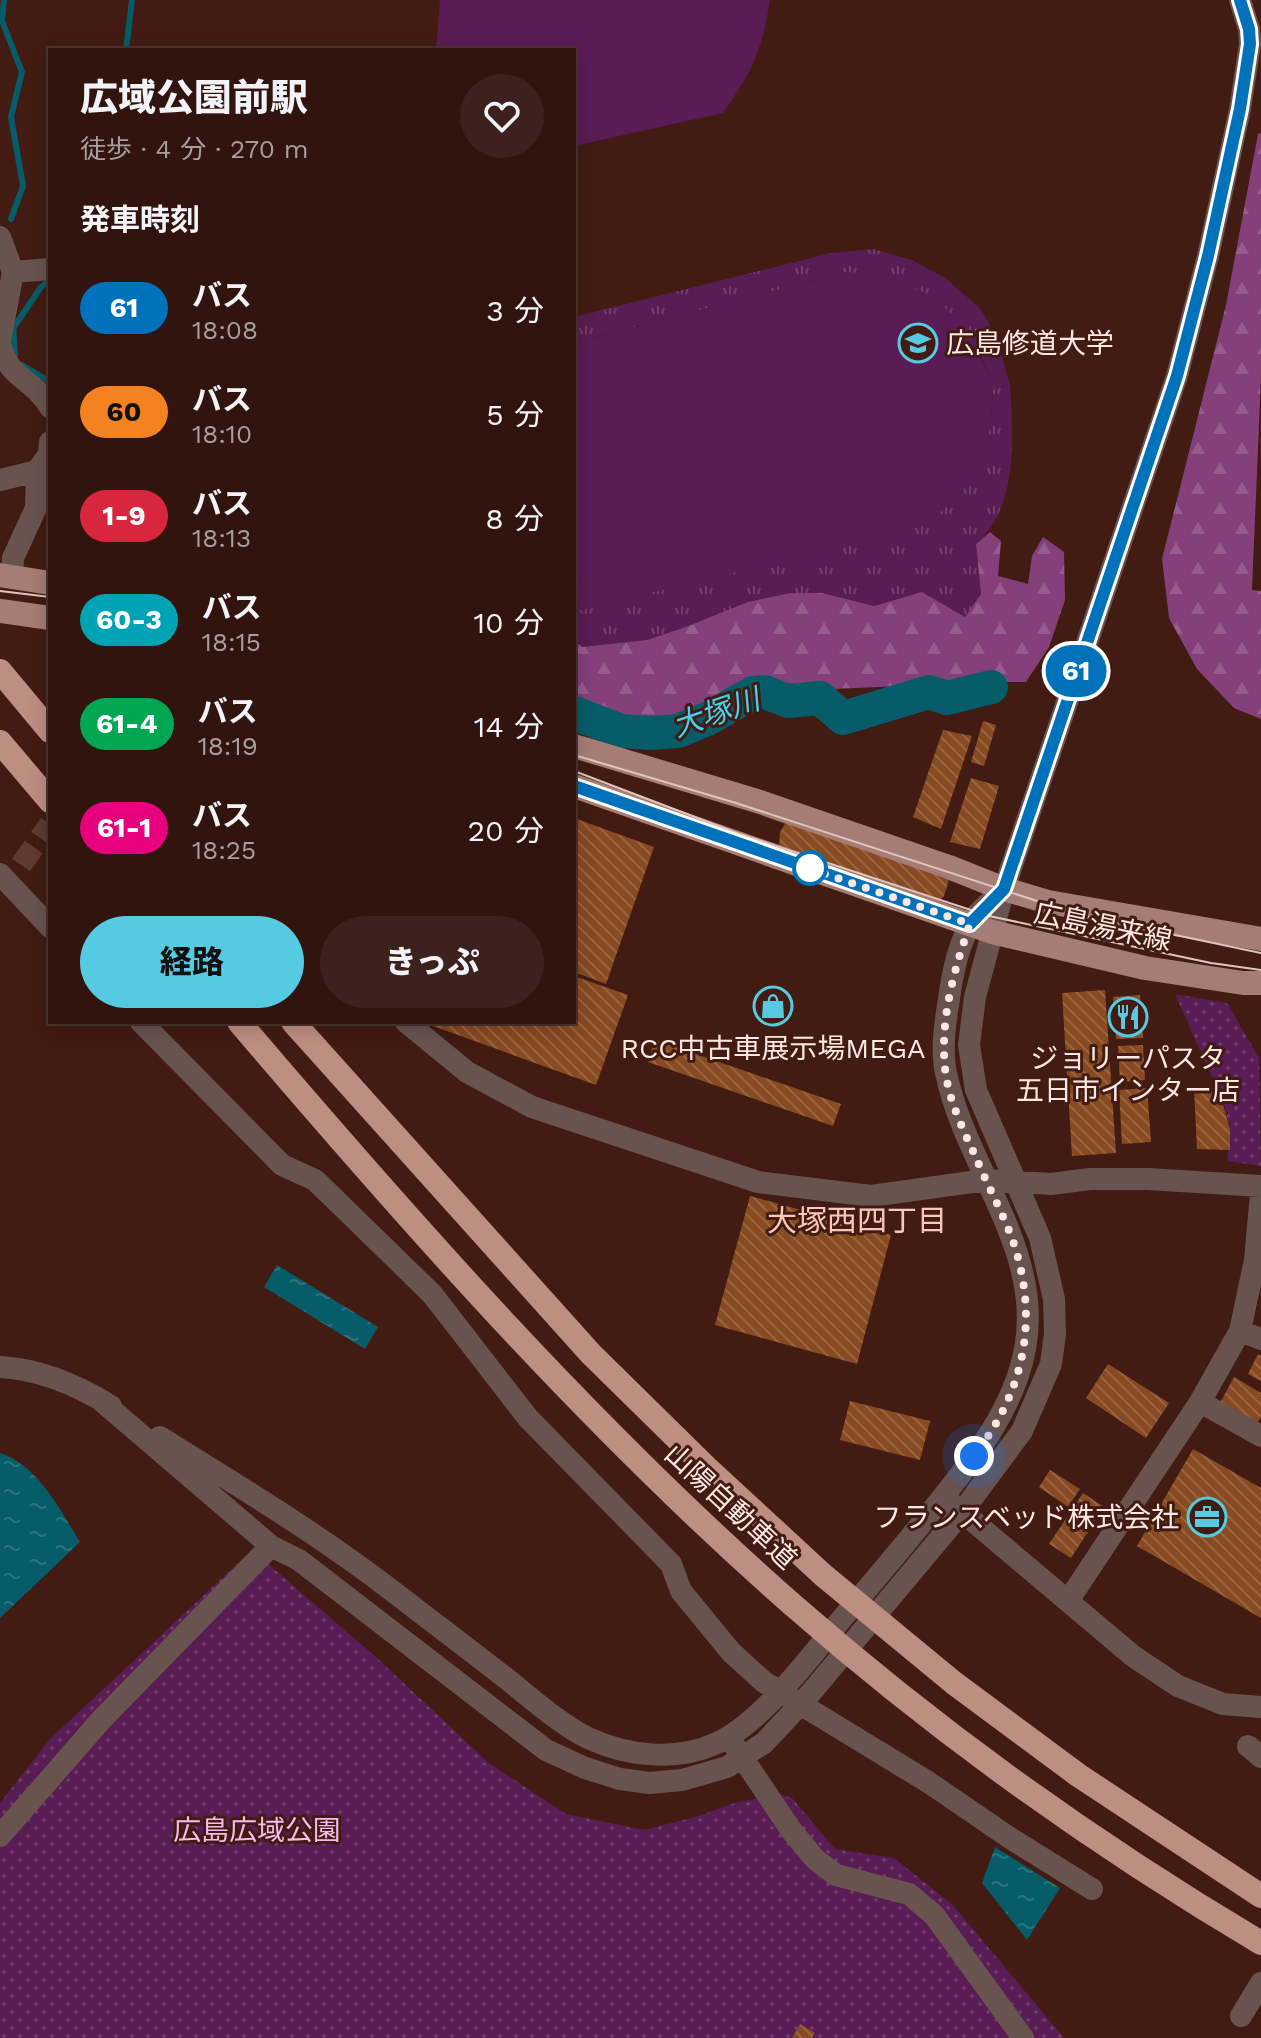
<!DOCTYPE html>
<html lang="ja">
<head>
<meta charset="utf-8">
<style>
  body { margin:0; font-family:"Work Sans","Noto Sans JP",sans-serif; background:#3d211c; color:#f1f3f6; height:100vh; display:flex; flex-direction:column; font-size:30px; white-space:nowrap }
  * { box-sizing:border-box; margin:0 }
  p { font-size:26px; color:#a89e9e }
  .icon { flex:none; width:44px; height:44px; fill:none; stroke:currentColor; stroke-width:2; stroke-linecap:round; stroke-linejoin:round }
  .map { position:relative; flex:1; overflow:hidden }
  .drawer { position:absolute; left:48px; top:48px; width:528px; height:976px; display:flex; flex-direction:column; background:#32140e; border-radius:0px; box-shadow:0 4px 20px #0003,0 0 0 2px #4d332e }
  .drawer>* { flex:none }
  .badge { padding:0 16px; border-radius:26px; font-size:28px; line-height:52px }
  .you { position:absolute; width:40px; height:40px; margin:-20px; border:6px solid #fff; border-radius:50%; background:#1a73e8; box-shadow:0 0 0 12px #1a73e833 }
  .map>.badge { position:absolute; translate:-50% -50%; box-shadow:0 0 0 4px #fff }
  h2 { padding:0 32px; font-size:30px; line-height:72px }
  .round { display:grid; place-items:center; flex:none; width:84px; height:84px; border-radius:42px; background:#3d211c }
  .head { display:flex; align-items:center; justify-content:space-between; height:136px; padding:0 32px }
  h1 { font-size:38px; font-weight:800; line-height:60px }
  .action { display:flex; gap:16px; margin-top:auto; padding:16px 32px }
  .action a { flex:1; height:92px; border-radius:48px; background:#55cae0; color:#111; font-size:32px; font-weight:800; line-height:92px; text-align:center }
  .action a+a { background:#3d211c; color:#f1f3f6 }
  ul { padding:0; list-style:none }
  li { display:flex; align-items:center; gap:24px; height:104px; padding:0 32px }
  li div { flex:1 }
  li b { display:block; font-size:30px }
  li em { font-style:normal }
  li .badge { min-width:88px; font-weight:700; text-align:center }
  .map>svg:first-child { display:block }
</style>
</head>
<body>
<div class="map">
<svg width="1261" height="2038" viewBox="0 0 1261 2038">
  <defs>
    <pattern id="grass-tufts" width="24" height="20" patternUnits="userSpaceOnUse" patternTransform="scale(2)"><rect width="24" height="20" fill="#5a1c54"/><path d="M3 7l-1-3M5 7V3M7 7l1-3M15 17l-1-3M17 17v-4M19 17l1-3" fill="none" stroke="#733d6c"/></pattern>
    <pattern id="forest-firs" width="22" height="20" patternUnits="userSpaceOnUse" patternTransform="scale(2)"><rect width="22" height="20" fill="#85407c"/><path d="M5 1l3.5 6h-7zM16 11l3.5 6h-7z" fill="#975c8e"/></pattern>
    <pattern id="park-dots" width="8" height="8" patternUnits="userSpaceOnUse" patternTransform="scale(2)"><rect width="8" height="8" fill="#5a1c54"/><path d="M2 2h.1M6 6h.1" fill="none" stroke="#733d6c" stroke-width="1.8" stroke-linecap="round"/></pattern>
    <pattern id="water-ripples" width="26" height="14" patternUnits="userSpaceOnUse" patternTransform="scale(2)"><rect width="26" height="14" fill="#065c69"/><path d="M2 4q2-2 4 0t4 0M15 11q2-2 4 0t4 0" fill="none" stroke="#2b737e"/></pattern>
    <pattern id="building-back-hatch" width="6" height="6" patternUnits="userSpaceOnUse" patternTransform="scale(2)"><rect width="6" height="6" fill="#874a21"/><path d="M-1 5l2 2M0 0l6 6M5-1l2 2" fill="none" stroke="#996441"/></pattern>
  </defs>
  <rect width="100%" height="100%" fill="#421b13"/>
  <!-- grass -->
  <path fill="url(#grass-tufts)" d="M873,249L912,260L945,278L980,308L998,339L1006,372L989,376L981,355L847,272L584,340L574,345V317L831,253Z
    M1010,385C1013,437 1019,506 976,544L981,594L965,617L922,592L874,606L822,593L647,640L582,647L574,640V574L586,582L574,585L580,610L962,492C983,461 994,428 992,389Z"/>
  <!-- forest -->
  <path fill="url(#forest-firs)" d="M1261,133V376L1252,590L1261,591V719L1234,708L1197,669L1169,618L1162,559L1226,305L1258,134Z
    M990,532L1001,541L998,576L1028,584L1032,556L1043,537L1064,552L1065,600L1049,647L1026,682H989L948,692L924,685L809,690L752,688L713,710L667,725L617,721L574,705V640L582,647L647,640L686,627L748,602L791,593H822L874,606L922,592L965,617L981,594L976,544Z"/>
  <!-- park -->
  <path fill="url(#park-dots)" d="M1175,994L1227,1003L1259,1058L1261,1166L1227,1161L1230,1129L1225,1107Z
    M252,1550L377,1658L489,1763L566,1814L644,1830L699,1816L734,1803L779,1794L792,1798L835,1849L894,1858L953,1905L1064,2038H0V1803L50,1739Z"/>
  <!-- garden -->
  <path fill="#5a1c54" d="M440,0H770C763,48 751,74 723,113L574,146V50H436Z
    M847,272C920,277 963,307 989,376L1006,372L1010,385L992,390C994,452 970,503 911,529L580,610L574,585L585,581L574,574V345L584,340Z"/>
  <!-- water -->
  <path fill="url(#water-ripples)" d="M277,1265L378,1327L365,1349L264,1287Z
    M0,1453C37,1464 61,1511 80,1542L0,1618Z
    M995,1847L1060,1888L1027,1940L982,1883Z"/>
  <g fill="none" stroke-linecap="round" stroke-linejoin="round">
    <!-- stream -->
    <path stroke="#065c69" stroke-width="6" d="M4,0L2,21L22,72L11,117L23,186L11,219
      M126,50L132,0
      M13,323L15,356
      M14,327L41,287L50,280
      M22,365L50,382"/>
    <!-- river -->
    <path stroke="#065c69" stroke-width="34" d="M574,713L621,731L650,733L678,731L709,718L753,693L765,692L788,701L820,698L843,718L929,692L947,698L991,687"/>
  </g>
  <!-- building -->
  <path fill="url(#building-back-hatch)" d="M983,721L996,725L984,766L971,762Z
    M943,730L972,736L941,829L913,817Z
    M971,778L999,786L980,849L950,842Z
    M574,818L654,847L606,984L574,972Z
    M788,819L949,872V880L944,896L939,901L779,848L780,832Z
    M574,976L628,995L596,1085L422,1022H574Z
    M1105,990L1116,1153L1072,1156L1062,993Z
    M1140,995L1143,1038L1116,1039L1113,997Z
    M655,1040L841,1104L833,1126L648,1062Z
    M1143,1045L1145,1080L1120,1082L1118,1046Z
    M1218,1087L1230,1129V1150L1197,1149L1194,1088Z
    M1147,1088L1151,1142L1122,1144L1119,1090Z
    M750,1196L891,1235L857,1364L715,1325Z
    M1258,1354L1261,1356V1381L1248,1374Z
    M1108,1364L1169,1403L1146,1438L1086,1398Z
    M1234,1377L1261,1393V1417L1257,1424L1220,1403Z
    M850,1401L930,1421L920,1460L840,1440Z
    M1193,1449L1261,1488V1618L1137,1546Z
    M1050,1470L1080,1489L1068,1507L1039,1487Z
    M1083,1493L1104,1507L1071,1558L1049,1544Z
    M800,2024L815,2033L812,2038H792Z"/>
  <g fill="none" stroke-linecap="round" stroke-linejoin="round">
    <!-- minor-tunnel -->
    <path stroke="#5e3a32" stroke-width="22" stroke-dasharray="22 11" stroke-linecap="butt" d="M21,865L50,824"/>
    <!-- minor -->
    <path stroke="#68534f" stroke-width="22" d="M0,237L13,272L0,341
      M13,272L50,269
      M0,342C7,379 32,377 50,407
      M0,480L37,471
      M12,575L13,558L36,508L37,471L49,454L50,442
      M0,874L50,927
      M141,1022L282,1165L315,1180L432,1294L528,1418L671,1564L681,1591L731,1652L764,1682L928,1782L1010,1838L1092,1889
      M406,1022L467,1072L532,1107L758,1182L871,1196L986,1180L1051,1184L1090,1179H1148L1261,1186
      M1240,1331L1261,1339
      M0,1367C40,1369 77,1385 111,1406
      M98,1398L271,1546L299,1560L546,1750L585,1768L620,1779L649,1783L682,1780L727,1767L764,1743L809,1695L962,1512L1022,1431L1051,1364L1055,1334L1054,1299L1040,1238L976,1090L969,1045L975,997L1004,889L1177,376L1208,256L1240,109L1250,44L1249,29L1240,0
      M1200,1402L1261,1436
      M160,1437C240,1487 320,1535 395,1593C433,1622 470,1650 507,1679C531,1698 561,1725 588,1738C627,1756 676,1762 717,1743C764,1721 811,1655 845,1615C874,1581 903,1547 930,1513C970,1463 1013,1413 1025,1349C1044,1250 965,1166 946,1073C941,1050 945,1023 949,999C952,976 958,947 969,927C975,913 992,901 1002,890
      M954,1505L1133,1656L1178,1686L1223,1704L1261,1707
      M1068,1601L1200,1402L1240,1331L1255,1260L1261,1194
      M1248,1746L1261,1757
      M736,1748L791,1830L815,1859L836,1875L909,1894L934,1915L1023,2038
      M0,1836L101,1720L271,1546
      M1241,2016L1261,1983"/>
    <!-- major -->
    <path stroke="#a67d75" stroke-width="24" d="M0,575L50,583
      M0,611L50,618
      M574,746L757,801L949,867L1004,889L1048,902L1261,939
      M574,786L992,932L1145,968L1243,983H1261"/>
    <!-- highway -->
    <path stroke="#bf8e83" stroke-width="24" d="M0,671L50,731
      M0,742L50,801
      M239,1022C413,1226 592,1429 794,1606C939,1733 1096,1845 1261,1943
      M293,1022L591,1354L707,1468L823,1575L954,1683L1078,1775L1261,1896"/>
    <!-- tram -->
    <path stroke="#dec6c0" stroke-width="2" d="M0,591L50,597
      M574,755L736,803L1080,915L1261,953
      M574,771L737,833L989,916L1211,963L1261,970"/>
  </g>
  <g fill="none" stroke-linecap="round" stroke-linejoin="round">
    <!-- line casing -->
    <g stroke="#fff" stroke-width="18">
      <path id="line" d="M574,786L970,924L1004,889L1177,376L1208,256L1240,109L1250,44L1249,29L1240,0"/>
    </g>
    <!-- line -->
    <use href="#line" stroke="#0072bc" stroke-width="12"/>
    <!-- walk -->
    <path stroke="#fde7e2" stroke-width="8" stroke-dasharray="0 14.4" d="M810,868L797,864L970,924C954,970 940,1019 945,1068C948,1100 964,1131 977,1160C988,1186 1002,1212 1012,1238C1040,1319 1025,1390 974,1456"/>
  </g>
  <!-- icons -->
  <defs>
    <g id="university-ring" transform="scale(2)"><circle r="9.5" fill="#421b13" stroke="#55cae0" stroke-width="1.5"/><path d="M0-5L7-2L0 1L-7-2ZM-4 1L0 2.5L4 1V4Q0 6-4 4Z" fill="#55cae0"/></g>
    <g id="shop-ring" transform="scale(2)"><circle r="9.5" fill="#421b13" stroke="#55cae0" stroke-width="1.5"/><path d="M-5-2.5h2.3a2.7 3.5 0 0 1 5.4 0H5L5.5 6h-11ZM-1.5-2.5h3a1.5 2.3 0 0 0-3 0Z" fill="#55cae0"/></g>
    <g id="restaurant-ring" transform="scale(2)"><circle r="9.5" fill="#421b13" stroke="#55cae0" stroke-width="1.5"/><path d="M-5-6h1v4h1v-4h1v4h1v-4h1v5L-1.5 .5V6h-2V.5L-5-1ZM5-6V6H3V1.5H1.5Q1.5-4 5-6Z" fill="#55cae0"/></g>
    <g id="office-ring" transform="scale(2)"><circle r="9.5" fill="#421b13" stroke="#55cae0" stroke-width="1.5"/><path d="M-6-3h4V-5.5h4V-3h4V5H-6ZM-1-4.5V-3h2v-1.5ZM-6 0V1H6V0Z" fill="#55cae0"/></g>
  </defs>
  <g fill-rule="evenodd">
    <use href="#university-ring" x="918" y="343"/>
    <use href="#shop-ring" x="773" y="1006"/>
    <use href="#restaurant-ring" x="1128" y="1017"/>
    <use href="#office-ring" x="1207" y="1517"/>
  </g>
  <!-- markers -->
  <circle fill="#fff" stroke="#0072bc" stroke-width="4" cx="810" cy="868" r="16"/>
  <g text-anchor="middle" stroke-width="6" stroke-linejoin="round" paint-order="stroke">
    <!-- poi labels -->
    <g font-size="28" fill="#fde7e2" stroke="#421b13">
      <text x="946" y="353" text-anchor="start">広島修道大学</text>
      <text x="773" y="1058">RCC中古車展示場MEGA</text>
      <text x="1128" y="1068">ジョリーパスタ<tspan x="1128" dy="32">五日市インター店</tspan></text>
      <text x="1179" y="1527" text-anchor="end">フランスベッド株式会社</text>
    </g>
    <!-- street labels -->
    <g font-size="28" fill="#fde7e2" stroke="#421b13">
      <text transform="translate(1103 926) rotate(12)" y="10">広島湯来線</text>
      <text transform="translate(731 1506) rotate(43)" y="10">山陽自動車道</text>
    </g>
    <!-- park labels -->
    <g font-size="28" fill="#f6bbec" stroke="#421b13">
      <text x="257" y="1840">広島広域公園</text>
    </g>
    <!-- water labels -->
    <g font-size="30" font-style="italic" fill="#44d3ec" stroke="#421b13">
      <text transform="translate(716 713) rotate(-19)" y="10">大塚川</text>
    </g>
    <!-- neighbourhood labels -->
    <g font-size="30" fill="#fbc7bc" stroke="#421b13">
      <text x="857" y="1231">大塚西四丁目</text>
    </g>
  </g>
</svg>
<div class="you" style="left:974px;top:1456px"></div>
<b class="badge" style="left:1076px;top:671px;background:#0072bc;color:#fff">61</b>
<section class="drawer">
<div class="head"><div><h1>広域公園前駅</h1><p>徒歩 · 4 分 · 270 m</p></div><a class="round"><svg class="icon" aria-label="heart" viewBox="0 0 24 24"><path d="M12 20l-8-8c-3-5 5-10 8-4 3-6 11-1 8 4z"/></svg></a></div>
<h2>発車時刻</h2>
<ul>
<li><span class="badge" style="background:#0072bc;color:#fff">61</span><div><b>バス</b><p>18:08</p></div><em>3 分</em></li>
<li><span class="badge" style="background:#f58220;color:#111">60</span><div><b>バス</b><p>18:10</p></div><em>5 分</em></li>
<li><span class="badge" style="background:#d7263d;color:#fff">1-9</span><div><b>バス</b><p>18:13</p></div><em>8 分</em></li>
<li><span class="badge" style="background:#00a3b4;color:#fff">60-3</span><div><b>バス</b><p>18:15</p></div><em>10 分</em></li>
<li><span class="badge" style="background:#00a651;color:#fff">61-4</span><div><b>バス</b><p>18:19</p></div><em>14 分</em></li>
<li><span class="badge" style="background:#e6007e;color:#fff">61-1</span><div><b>バス</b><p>18:25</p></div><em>20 分</em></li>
</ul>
<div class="action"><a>経路</a><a>きっぷ</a></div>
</section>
</div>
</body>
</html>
